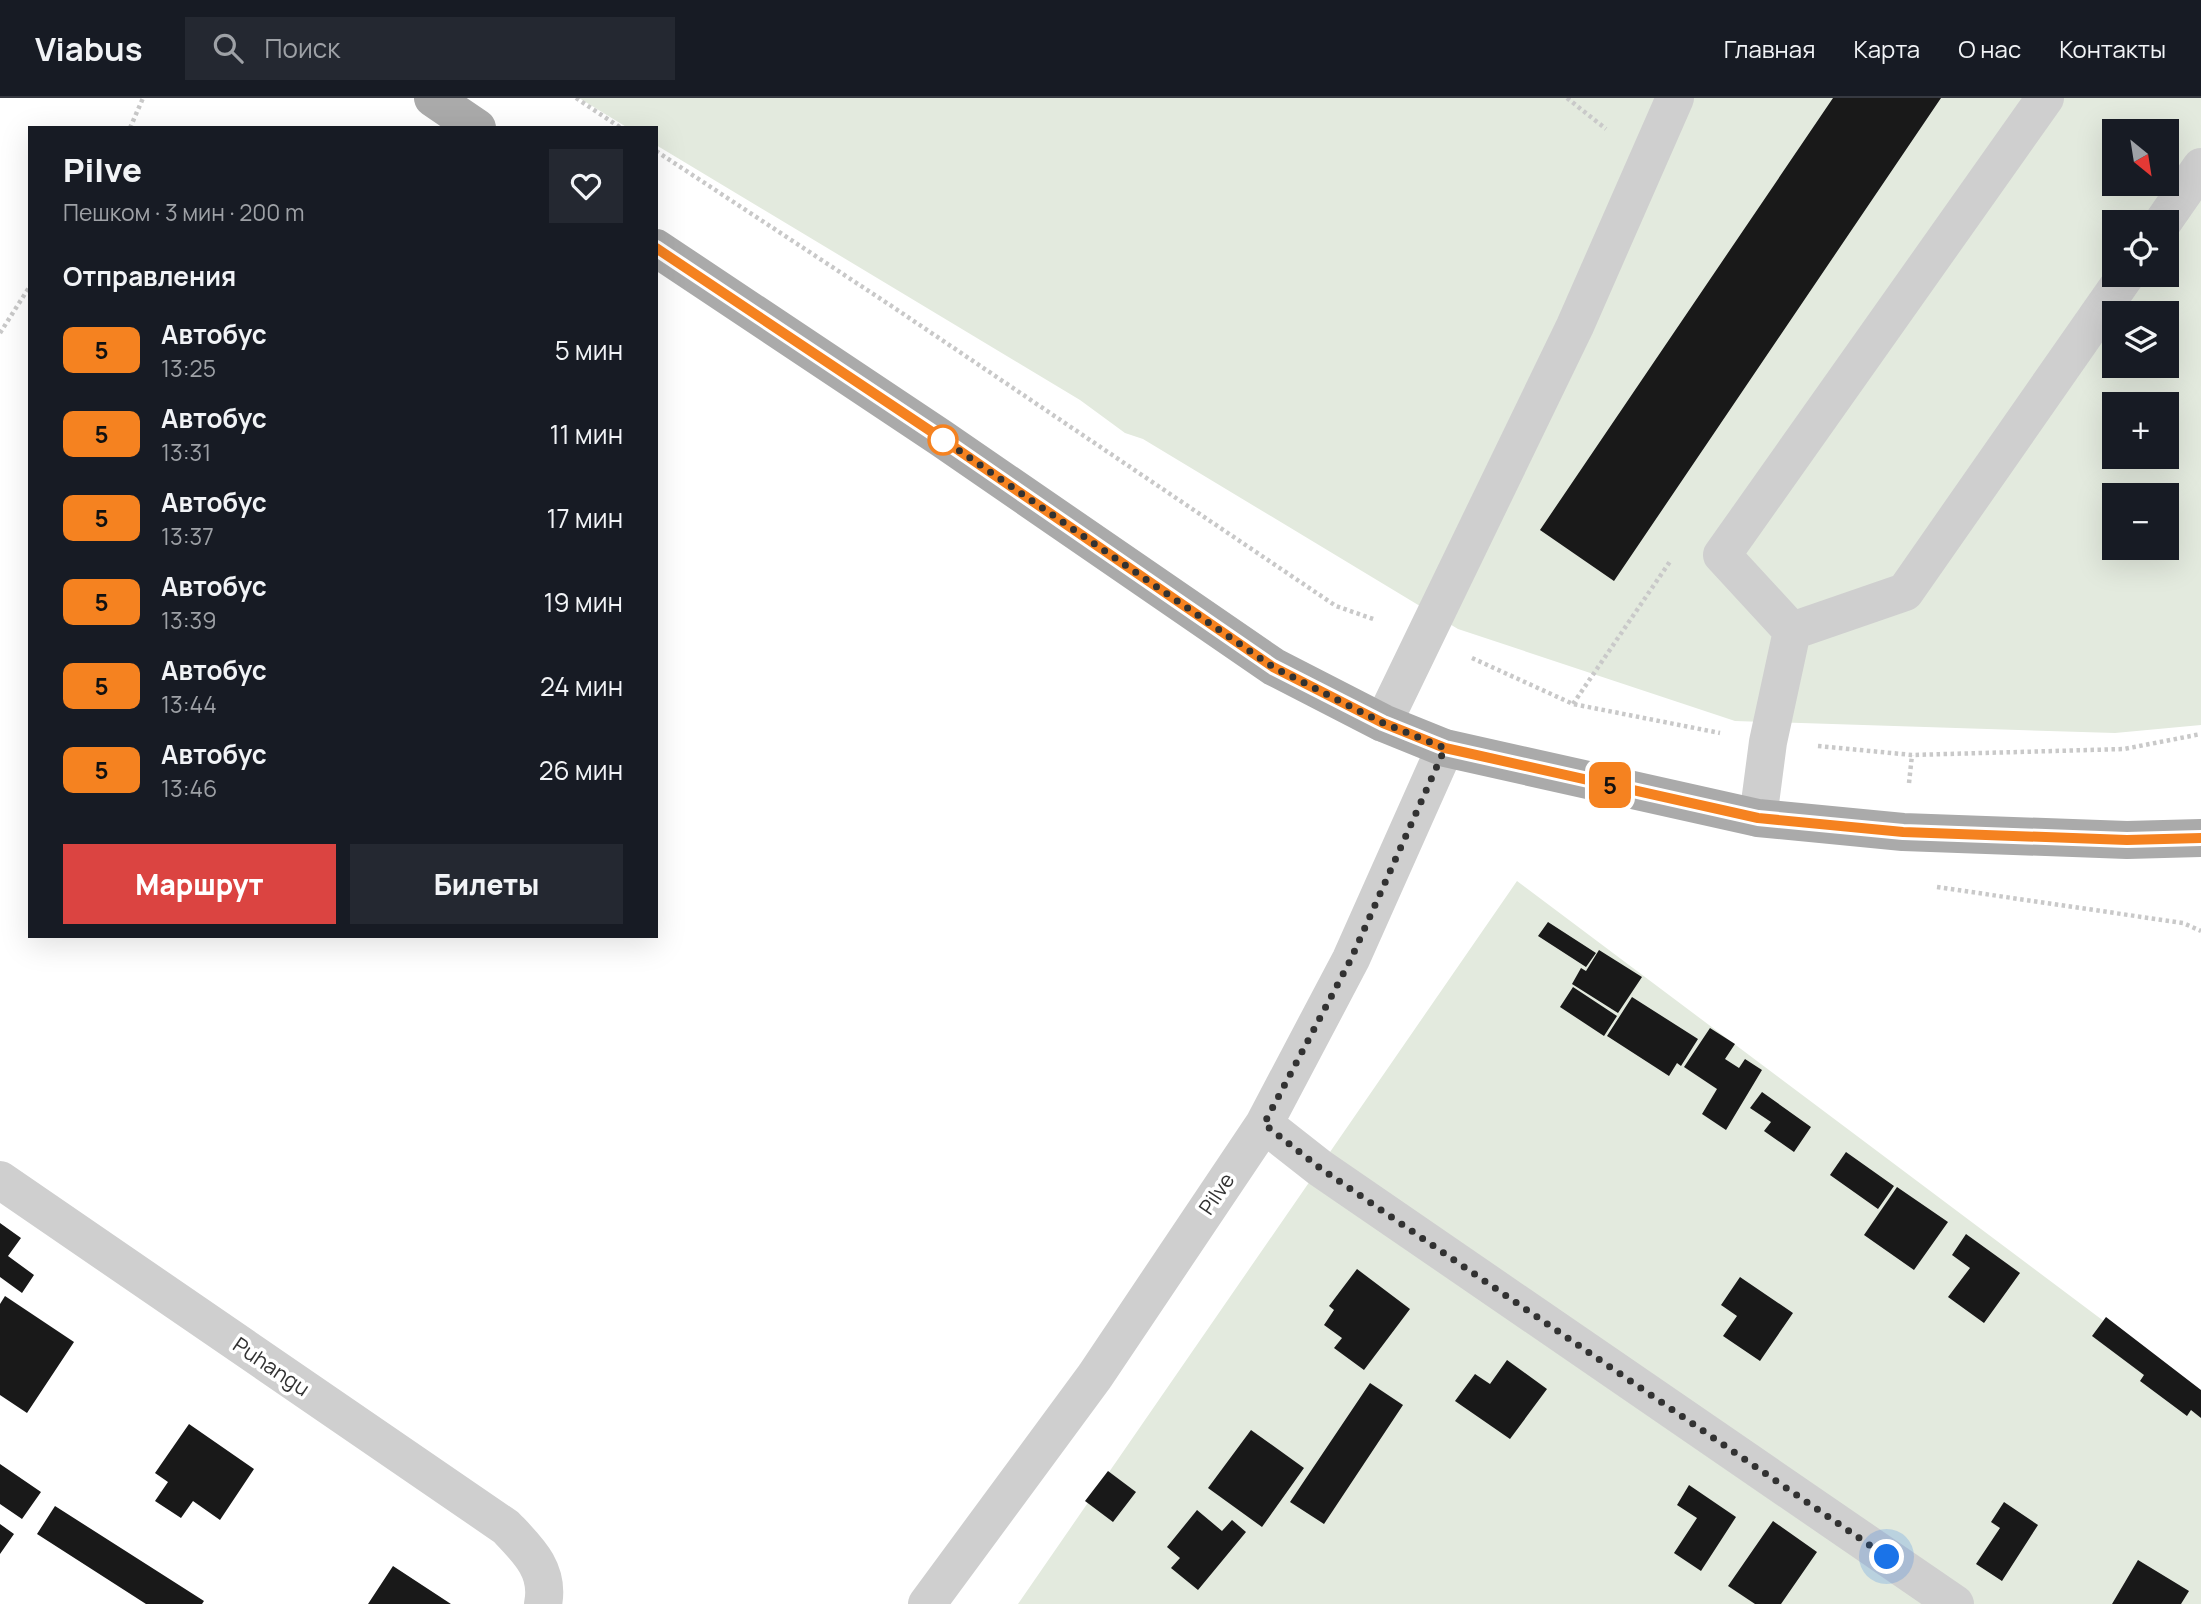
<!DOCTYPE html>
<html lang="ru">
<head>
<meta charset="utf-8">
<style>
  body { margin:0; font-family:Manrope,sans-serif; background:#242831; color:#f1f3f6; height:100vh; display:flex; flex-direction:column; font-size:26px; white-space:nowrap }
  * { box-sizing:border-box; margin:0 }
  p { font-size:23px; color:#9ea1a6 }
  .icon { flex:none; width:38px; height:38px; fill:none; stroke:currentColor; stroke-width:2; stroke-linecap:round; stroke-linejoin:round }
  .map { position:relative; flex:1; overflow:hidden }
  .details { position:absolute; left:28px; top:28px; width:630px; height:812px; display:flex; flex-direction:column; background:#171b24; border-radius:0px; box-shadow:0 7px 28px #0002 }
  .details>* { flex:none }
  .badge { padding:0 14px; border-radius:10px; font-size:24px; line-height:46px }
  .needle { width:46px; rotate:150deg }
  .fabs { position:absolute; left:2102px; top:21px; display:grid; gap:14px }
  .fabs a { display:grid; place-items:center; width:77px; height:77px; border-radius:0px; background:#171b24; box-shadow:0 7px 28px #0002; font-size:35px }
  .you { position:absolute; width:35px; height:35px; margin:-18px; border:5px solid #fff; border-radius:50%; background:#1a73e8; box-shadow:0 0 0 10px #1a73e833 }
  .map>.badge { position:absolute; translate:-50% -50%; box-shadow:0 0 0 4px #fff }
  h2 { padding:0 35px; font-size:26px; line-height:63px }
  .round { display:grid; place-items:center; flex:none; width:74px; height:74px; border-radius:0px; background:#242831 }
  .headline { display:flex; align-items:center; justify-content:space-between; height:119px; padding:0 35px }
  h1 { font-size:33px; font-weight:800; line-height:52px }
  .cta { display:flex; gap:14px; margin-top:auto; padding:14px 35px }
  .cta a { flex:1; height:80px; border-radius:0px; background:#db4441; color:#fff; font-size:28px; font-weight:800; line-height:80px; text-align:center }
  .cta a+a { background:#242831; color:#f1f3f6 }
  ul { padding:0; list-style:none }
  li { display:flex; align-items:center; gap:21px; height:84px; padding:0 35px }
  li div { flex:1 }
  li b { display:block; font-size:26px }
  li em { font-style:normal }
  li .badge { min-width:77px; font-weight:700; text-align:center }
  header { display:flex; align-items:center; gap:42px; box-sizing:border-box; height:98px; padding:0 35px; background:#171b24; border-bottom:2px solid #363941 }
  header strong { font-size:33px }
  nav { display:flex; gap:38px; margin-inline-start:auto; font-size:24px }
  .search { width:490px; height:63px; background:#242831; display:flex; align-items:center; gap:18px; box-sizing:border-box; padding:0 24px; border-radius:0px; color:#9ea1a6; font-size:26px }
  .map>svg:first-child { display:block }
</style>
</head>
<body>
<header>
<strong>Viabus</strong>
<div class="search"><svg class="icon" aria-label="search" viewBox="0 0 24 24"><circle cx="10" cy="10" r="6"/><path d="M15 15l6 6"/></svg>Поиск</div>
<nav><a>Главная</a><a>Карта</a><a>О нас</a><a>Контакты</a></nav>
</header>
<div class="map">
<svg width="2201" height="1506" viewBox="0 0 2201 1506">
  <rect width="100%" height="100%" fill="#fff"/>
  <!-- green -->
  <path fill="#e3eade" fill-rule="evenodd" d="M579,0H2201V627L2115,635L1735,623L1458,531L1143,341L1125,335L1080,302L656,47V30H628ZM2114,33H2166V86H2114ZM2114,124H2166V177H2114ZM2114,215H2166V268H2114ZM2114,306H2166V359H2114ZM2114,397H2166V450H2114Z
    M1517,783L2201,1296V1506H1018Z"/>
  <!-- building -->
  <path fill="#191919" d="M1833,0H1941L1614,483L1540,432Z
    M1548,824L1596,855L1586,869L1538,838Z
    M1599,852L1642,879L1618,915L1572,886L1581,870L1586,873Z
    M1573,889L1617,918L1604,938L1560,909Z
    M1632,899L1698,941L1681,968L1677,965L1669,978L1607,938Z
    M1710,930L1735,946L1725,961L1739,970L1745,961L1762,972L1726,1032L1702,1016L1717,991L1684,969Z
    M1762,994L1811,1029L1794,1054L1764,1033L1771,1024L1750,1010Z
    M1846,1054L1894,1088L1878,1111L1830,1077Z
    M1897,1089L1948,1124L1914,1172L1864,1137Z
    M0,1125L21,1140L8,1158L34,1177L22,1195L0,1179Z
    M1966,1136L2020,1175L1984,1225L1948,1199L1970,1170L1952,1157Z
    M1357,1171L1410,1211L1364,1272L1334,1250L1342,1240L1324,1227L1334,1212L1329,1208Z
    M1740,1179L1793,1215L1760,1263L1723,1238L1737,1218L1721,1207Z
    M5,1198L74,1244L27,1315L0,1297V1206Z
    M2106,1219L2201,1292V1320L2191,1312L2187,1318L2140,1283L2144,1277L2092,1238Z
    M1507,1262L1547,1291L1510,1341L1455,1303L1475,1276L1490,1286Z
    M1370,1285L1403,1307L1324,1426L1290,1404Z
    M189,1326L254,1371L220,1422L193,1403L181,1420L155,1403L168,1384L155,1375Z
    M1251,1332L1304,1370L1262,1429L1208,1390Z
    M0,1366L41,1394L22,1421L0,1406Z
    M1108,1373L1136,1394L1113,1424L1085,1403Z
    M1689,1387L1736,1419L1701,1473L1674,1455L1697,1420L1677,1407Z
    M2004,1404L2038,1427L2002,1483L1976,1466L2000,1430L1991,1424Z
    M55,1408L204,1503L202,1506H146L37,1436Z
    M1197,1412L1222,1433L1232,1422L1246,1434L1198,1492L1171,1470L1180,1460L1167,1449Z
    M1773,1423L1817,1454L1781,1506H1755L1728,1488Z
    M0,1426L14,1436L0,1456Z
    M2138,1462L2189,1493L2181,1506H2112Z
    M393,1468L451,1506H368Z"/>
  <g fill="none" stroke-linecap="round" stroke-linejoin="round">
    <!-- path -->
    <path stroke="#c9c9c9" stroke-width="4.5" stroke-dasharray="3.5 3.5" stroke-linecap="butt" d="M576,0L621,30
      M1567,0L1606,31
      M130,30L143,0
      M656,53L893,209L1336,508L1376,522
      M0,235L30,188
      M1472,560L1573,606L1720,635
      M1573,606L1671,462
      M1818,648L1912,657L2124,651L2201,636
      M1909,685L1912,657
      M1937,789L2183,825L2201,833"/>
    <!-- minor -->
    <path stroke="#cfcfcf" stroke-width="38" d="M2163,124L2201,69
      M1792,533L1722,457L2045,0
      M1383,625L1575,228L1675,0
      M1758,720L1768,644L1792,533L1905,494L2126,177
      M1264,1026L1320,1070L1955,1506
      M0,1082L506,1429C527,1451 550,1472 543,1506
      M927,1506L1095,1278L1264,1026L1351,861L1445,650"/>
    <!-- major -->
    <path stroke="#aaa" stroke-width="38" d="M433,0L477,30
      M656,150L941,340L1274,569L1383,625L1445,650L1758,720L1903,734L2127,742L2201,740"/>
  </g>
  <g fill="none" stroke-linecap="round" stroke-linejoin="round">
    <!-- line casing -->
    <g stroke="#fff" stroke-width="16">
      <path id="line" d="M656,150L941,340L1273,569L1383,625L1445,650L1758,720L1903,734L2127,742L2201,740"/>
    </g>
    <!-- line -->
    <use href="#line" stroke="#f58220" stroke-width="10"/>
    <!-- walk -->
    <path stroke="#323232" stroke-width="7" stroke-dasharray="0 12.6" d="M943,342L941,340L1273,569L1383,625L1445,650L1351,861L1264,1026L1320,1070L1887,1459"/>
  </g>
  <!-- markers -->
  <circle fill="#fff" stroke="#f58220" stroke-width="3.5" cx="943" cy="342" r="14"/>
  <g text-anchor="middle" stroke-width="7" stroke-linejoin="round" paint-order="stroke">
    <!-- street labels -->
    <g font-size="21" fill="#323232" stroke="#fff">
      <text transform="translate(1217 1096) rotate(-56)" y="7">Pilve</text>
      <text transform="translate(271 1269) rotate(34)" y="7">Puhangu</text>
    </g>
  </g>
</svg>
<div class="fabs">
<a><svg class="needle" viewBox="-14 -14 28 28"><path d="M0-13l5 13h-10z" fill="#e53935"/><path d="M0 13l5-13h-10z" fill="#9ea1a6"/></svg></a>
<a><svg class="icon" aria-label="locate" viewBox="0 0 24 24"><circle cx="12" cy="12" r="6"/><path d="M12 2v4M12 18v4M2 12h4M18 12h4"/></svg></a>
<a><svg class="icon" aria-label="layers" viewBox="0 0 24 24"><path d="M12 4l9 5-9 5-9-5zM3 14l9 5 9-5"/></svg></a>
<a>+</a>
<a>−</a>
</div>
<div class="you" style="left:1887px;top:1459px"></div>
<b class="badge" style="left:1610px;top:687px;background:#f58220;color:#111">5</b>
<section class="details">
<div class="headline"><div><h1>Pilve</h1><p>Пешком · 3 мин · 200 m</p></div><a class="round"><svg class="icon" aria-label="heart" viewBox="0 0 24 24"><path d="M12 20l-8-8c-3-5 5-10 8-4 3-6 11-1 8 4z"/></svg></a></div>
<h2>Отправления</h2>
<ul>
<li><span class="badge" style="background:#f58220;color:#111">5</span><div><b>Автобус</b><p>13:25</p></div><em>5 мин</em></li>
<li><span class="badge" style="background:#f58220;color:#111">5</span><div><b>Автобус</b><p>13:31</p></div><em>11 мин</em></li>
<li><span class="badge" style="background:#f58220;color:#111">5</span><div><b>Автобус</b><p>13:37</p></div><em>17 мин</em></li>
<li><span class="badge" style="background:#f58220;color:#111">5</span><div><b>Автобус</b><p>13:39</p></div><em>19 мин</em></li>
<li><span class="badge" style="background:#f58220;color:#111">5</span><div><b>Автобус</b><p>13:44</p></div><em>24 мин</em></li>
<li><span class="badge" style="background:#f58220;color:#111">5</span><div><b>Автобус</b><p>13:46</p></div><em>26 мин</em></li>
</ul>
<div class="cta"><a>Маршрут</a><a>Билеты</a></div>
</section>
</div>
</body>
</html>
